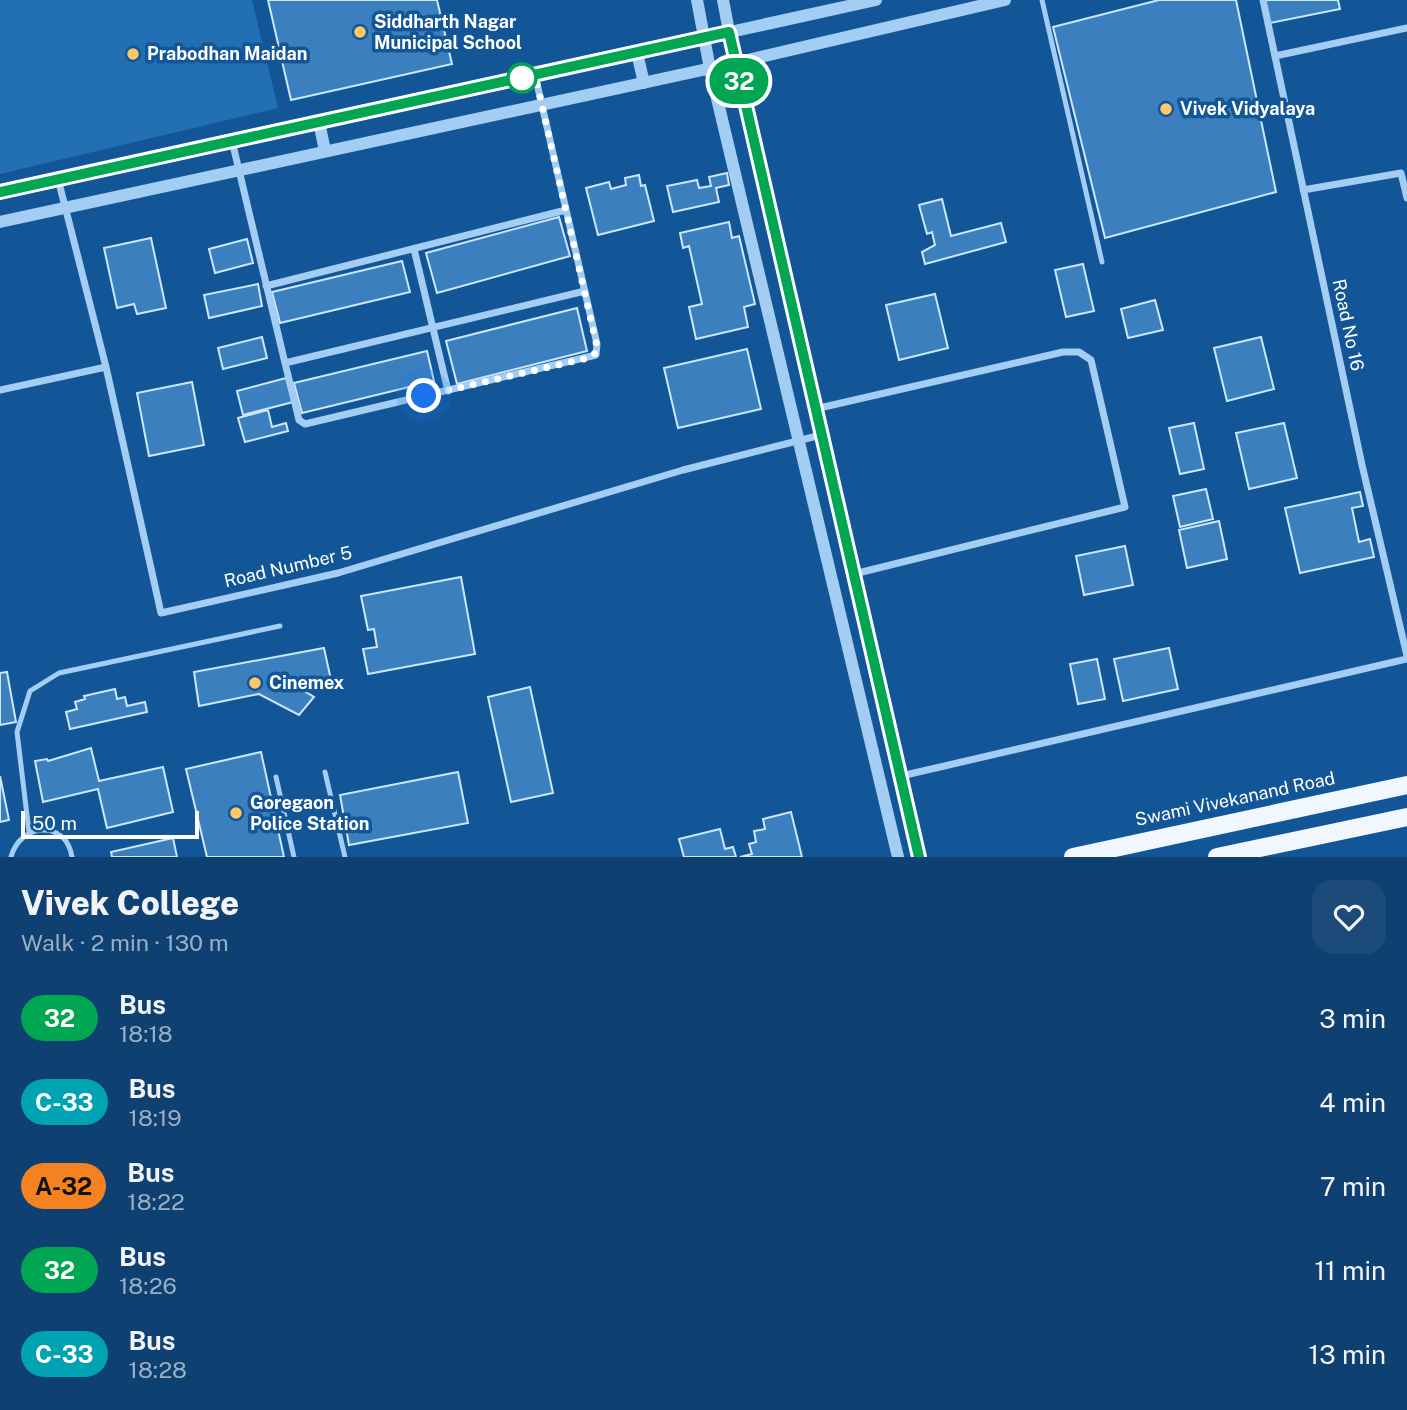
<!DOCTYPE html>
<html lang="en">
<head>
<meta charset="utf-8">
<style>
  body { margin:0; font-family:"Public Sans",sans-serif; background:#1c4b79; color:#f1f3f6; height:100vh; display:flex; flex-direction:column; font-size:26px; white-space:nowrap }
  * { box-sizing:border-box; margin:0 }
  p { font-size:23px; color:#9bafc3 }
  .icon { flex:none; width:38px; height:38px; fill:none; stroke:currentColor; stroke-width:2; stroke-linecap:round; stroke-linejoin:round }
  .map { position:relative; height:857px; overflow:hidden }
  .drawer { display:flex; flex-direction:column; background:#0e4071; flex:1 }
  .drawer>* { flex:none }
  .badge { padding:0 14px; border-radius:23px; font-size:24px; line-height:46px }
  .scale { position:absolute; left:21px; bottom:18px; width:178px; box-sizing:border-box; padding-left:7px; border:4px solid #fff; border-top:0; font-size:19px; line-height:24px; white-space:nowrap; color:#fff; -webkit-text-stroke:5px #135697; paint-order:stroke }
  .you { position:absolute; width:35px; height:35px; margin:-18px; border:5px solid #fff; border-radius:50%; background:#1a73e8; box-shadow:0 0 0 10px #1a73e833 }
  .map>.badge { position:absolute; translate:-50% -50%; box-shadow:0 0 0 4px #fff }
  .round { display:grid; place-items:center; flex:none; width:74px; height:74px; border-radius:21px; background:#1c4b79 }
  .overview { display:flex; align-items:center; justify-content:space-between; height:119px; padding:0 21px }
  h1 { font-size:33px; font-weight:800; line-height:52px }
  ul { padding:0; list-style:none }
  li { display:flex; align-items:center; gap:21px; height:84px; padding:0 21px }
  li div { flex:1 }
  li b { display:block; font-size:26px }
  li em { font-style:normal }
  li .badge { min-width:77px; font-weight:700; text-align:center }
  .map>svg:first-child { display:block }
</style>
</head>
<body>
<div class="map">
<svg width="1407" height="857" viewBox="0 0 1407 857">
  <rect width="100%" height="100%" fill="#135697"/>
  <!-- green -->
  <path fill="#226fb4" d="M0,0H252L278,108L0,174Z"/>
  <!-- building -->
  <path fill="#3c7fbf" stroke="#cce6fd" stroke-width="2" d="M268,0H437L452,64L291,100Z
    M1159,0H1236L1276,192L1105,238L1053,27Z
    M1265,0H1338L1340,9L1270,23Z
    M727,173L729,185L716,188L719,202L673,212L667,186L697,180L699,188L711,186L709,177Z
    M639,175L641,186L645,185L654,221L598,235L586,188L609,182L611,189L626,185L625,178Z
    M942,199L951,236L1001,223L1006,242L925,264L922,252L935,245L932,232L927,234L919,205Z
    M559,217L570,256L437,293L426,253Z
    M729,222L732,238L739,236L755,304L744,307L748,327L696,339L689,307L702,304L689,246L683,248L680,233Z
    M151,238L166,308L137,314L134,304L117,308L104,248Z
    M247,239L253,263L215,273L209,249Z
    M402,261L410,292L280,323L272,292Z
    M1083,264L1094,311L1066,317L1055,270Z
    M258,284L262,306L209,318L204,295Z
    M935,294L948,348L899,360L886,305Z
    M1155,300L1163,330L1128,338L1121,309Z
    M577,308L587,351L457,384L446,341Z
    M262,337L267,358L223,369L218,348Z
    M1261,337L1274,389L1227,401L1214,348Z
    M747,349L761,409L678,428L664,368Z
    M427,351L434,381L302,413L294,383Z
    M286,378L293,402L243,415L237,391Z
    M192,382L204,445L149,456L137,393Z
    M268,410L272,427L286,423L288,431L245,442L238,418Z
    M1194,423L1204,469L1180,474L1169,428Z
    M1284,423L1297,478L1249,489L1236,433Z
    M1206,489L1213,519L1180,527L1173,496Z
    M1360,492L1363,506L1352,508L1359,542L1370,539L1374,557L1300,573L1285,508Z
    M1219,521L1227,559L1187,568L1179,530Z
    M1125,546L1133,585L1084,595L1076,556Z
    M461,577L475,654L368,674L363,649L377,647L374,629L368,630L361,596Z
    M324,648L331,680L298,687L314,697L299,715L259,694L199,706L194,672Z
    M1169,648L1178,689L1123,701L1114,659Z
    M1097,659L1105,699L1078,704L1070,664Z
    M7,672L16,722L0,725V673Z
    M530,687L553,793L511,802L488,697Z
    M115,689L117,699L125,697L127,706L145,702L147,712L70,729L66,712L77,709L75,702L85,699L84,696Z
    M91,748L99,781L163,767L173,812L107,828L98,789L43,802L35,761L47,759L48,761Z
    M261,752L284,857H207L186,769Z
    M458,772L468,823L349,845L340,795Z
    M0,776L9,820L0,822Z
    M791,812L802,857H740L752,854L749,844L756,842L754,831L765,829L763,819Z
    M720,829L725,849L733,847L736,857H684L679,839Z
    M173,838L177,857H112L111,852Z"/>
  <g fill="none" stroke-linecap="round" stroke-linejoin="round">
    <!-- service -->
    <path stroke="#a4cdf3" stroke-width="5" d="M1042,0L1102,262
      M325,772L345,857
      M276,777L294,857
      M29,832L17,732L30,691L59,673L280,626
      M11,857C20,823 66,819 72,857"/>
    <!-- minor -->
    <path stroke="#a4cdf3" stroke-width="7" d="M1263,0L1362,465L1407,656
      M1275,56L1407,28
      M232,141L285,363L585,291
      M58,179L106,367L161,613L338,573L683,470L821,435
      M1303,190L1401,173L1407,198
      M414,249L448,391
      M266,286L566,210
      M285,363L299,420L305,424L596,355L597,344L535,75
      M0,390L106,367
      M815,409L1063,352H1079L1091,360L1125,507L854,574
      M901,776L1407,659"/>
    <!-- tertiary -->
    <path stroke="#a4cdf3" stroke-width="12" d="M697,0L710,69L898,857
      M723,0L735,63L919,857
      M637,53L644,83
      M319,122L325,151
      M0,192L876,0
      M0,222L735,63L1005,0"/>
    <!-- primary -->
    <path stroke="#f0f7ff" stroke-width="18" d="M1073,857L1407,785
      M1217,857L1407,817"/>
  </g>
  <g fill="none" stroke-linecap="round" stroke-linejoin="round">
    <!-- line casing -->
    <g stroke="#fff" stroke-width="16">
      <path id="line" d="M0,192L729,32L919,857"/>
    </g>
    <!-- line -->
    <use href="#line" stroke="#00a651" stroke-width="10"/>
    <!-- walk -->
    <path stroke="#fff" stroke-width="7" stroke-dasharray="0 12.6" d="M424,396L588,358L598,351L535,75L522,78"/>
  </g>
  <!-- markers -->
  <g fill="#ffc866" stroke="#135697" stroke-width="2.5">
    <circle cx="360" cy="32" r="7"/>
    <circle cx="133" cy="54" r="7"/>
    <circle cx="1166" cy="109" r="7"/>
    <circle cx="255" cy="683" r="7"/>
    <circle cx="236" cy="813" r="7"/>
  </g>
  <circle fill="#fff" stroke="#00a651" stroke-width="3.5" cx="522" cy="78" r="14"/>
  <g text-anchor="middle" stroke-width="7" stroke-linejoin="round" paint-order="stroke">
    <!-- poi labels -->
    <g font-size="18" font-weight="bold" fill="#fff" stroke="#135697" text-anchor="start">
      <text x="374" y="28">Siddharth Nagar<tspan x="374" dy="21">Municipal School</tspan></text>
      <text x="147" y="60">Prabodhan Maidan</text>
      <text x="1180" y="115">Vivek Vidyalaya</text>
      <text x="269" y="689">Cinemex</text>
      <text x="250" y="809">Goregaon<tspan x="250" dy="21">Police Station</tspan></text>
    </g>
    <!-- street labels -->
    <g font-size="18" fill="#fff" stroke="#135697">
      <text transform="translate(1348 325) rotate(78)" y="6">Road No 16</text>
      <text transform="translate(288 567) rotate(-13)" y="6">Road Number 5</text>
      <text transform="translate(1235 799) rotate(-12)" y="6">Swami Vivekanand Road</text>
    </g>
  </g>
</svg>
<div class="scale">50 m</div>
<div class="you" style="left:424px;top:396px"></div>
<b class="badge" style="left:739px;top:81px;background:#00a651;color:#fff">32</b>
</div>
<section class="drawer">
<div class="overview"><div><h1>Vivek College</h1><p>Walk · 2 min · 130 m</p></div><a class="round"><svg class="icon" aria-label="heart" viewBox="0 0 24 24"><path d="M12 20l-8-8c-3-5 5-10 8-4 3-6 11-1 8 4z"/></svg></a></div>
<ul>
<li><span class="badge" style="background:#00a651;color:#fff">32</span><div><b>Bus</b><p>18:18</p></div><em>3 min</em></li>
<li><span class="badge" style="background:#00a3b4;color:#fff">C-33</span><div><b>Bus</b><p>18:19</p></div><em>4 min</em></li>
<li><span class="badge" style="background:#f58220;color:#111">A-32</span><div><b>Bus</b><p>18:22</p></div><em>7 min</em></li>
<li><span class="badge" style="background:#00a651;color:#fff">32</span><div><b>Bus</b><p>18:26</p></div><em>11 min</em></li>
<li><span class="badge" style="background:#00a3b4;color:#fff">C-33</span><div><b>Bus</b><p>18:28</p></div><em>13 min</em></li>
</ul>
</section>
</body>
</html>
